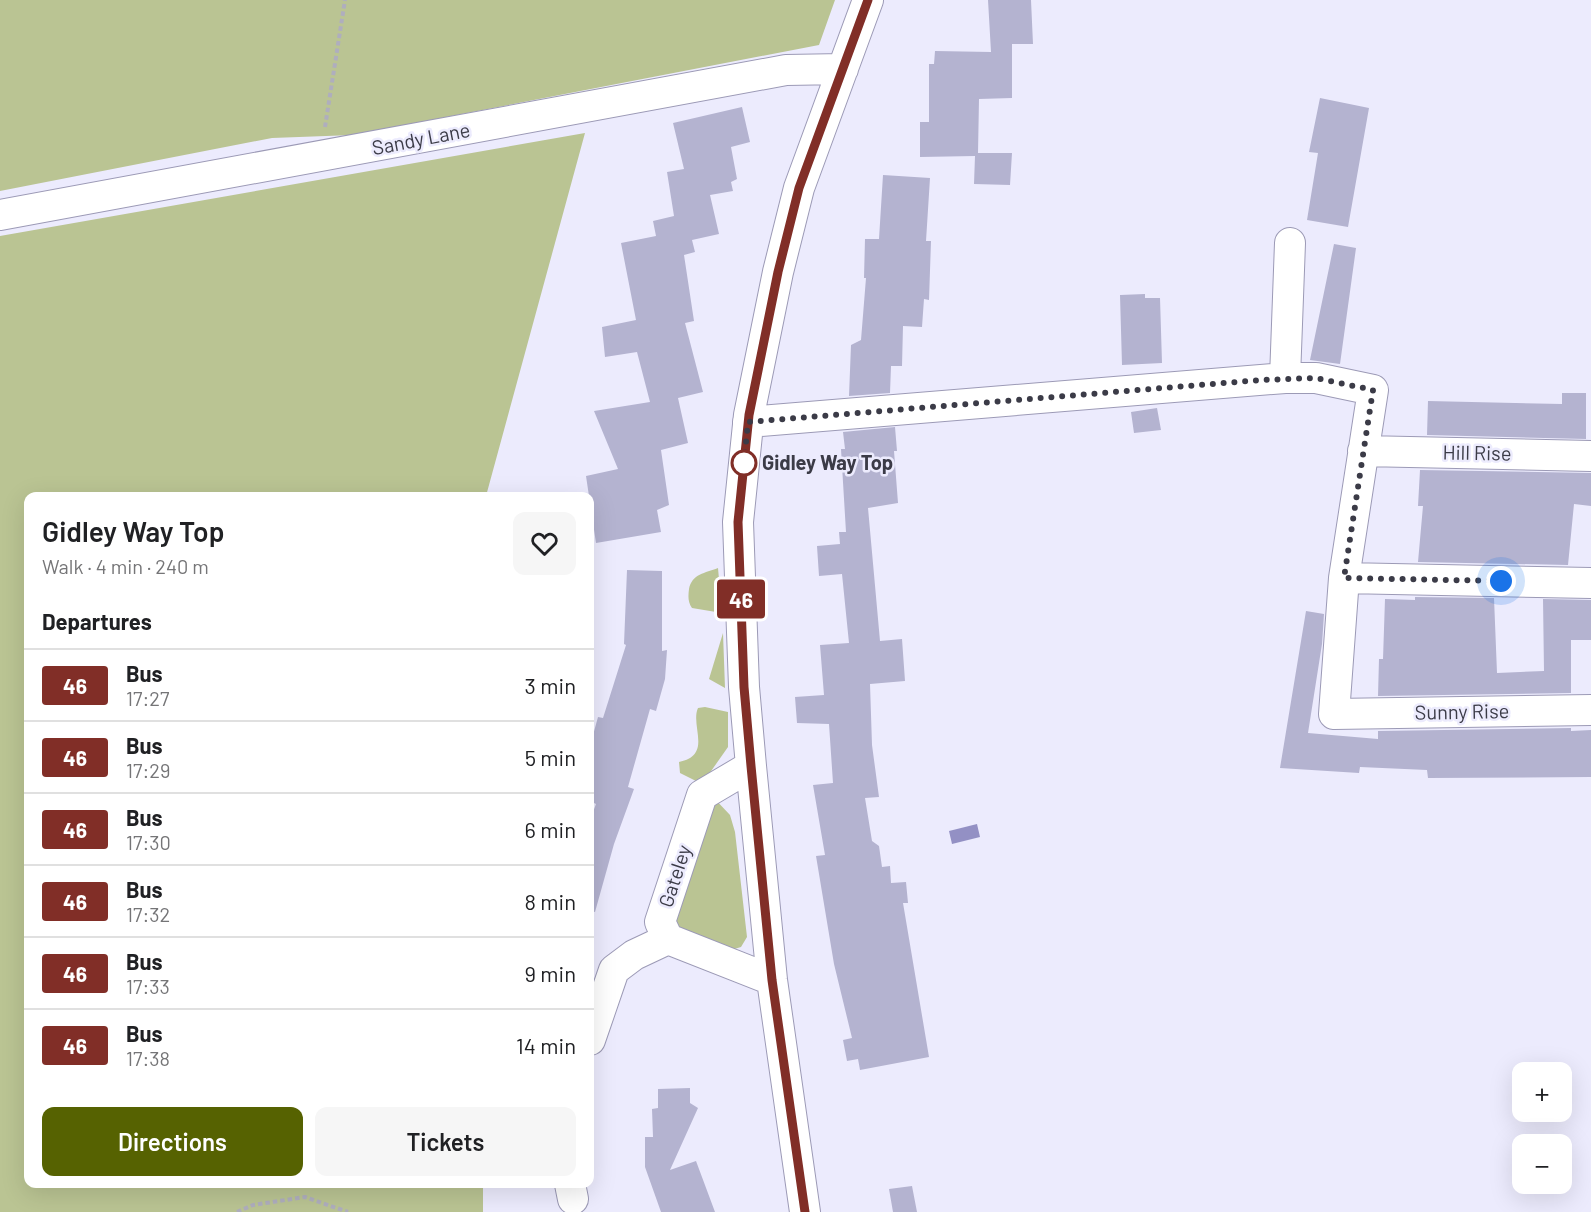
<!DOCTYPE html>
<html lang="en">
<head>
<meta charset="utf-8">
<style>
  body { margin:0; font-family:Barlow,sans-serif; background:#f6f6f6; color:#202124; height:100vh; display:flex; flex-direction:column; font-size:22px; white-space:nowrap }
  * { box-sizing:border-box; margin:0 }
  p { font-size:20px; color:#757577 }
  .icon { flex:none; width:33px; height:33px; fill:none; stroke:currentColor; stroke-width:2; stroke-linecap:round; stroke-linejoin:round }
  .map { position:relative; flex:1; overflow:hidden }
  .details { position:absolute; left:24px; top:492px; width:570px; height:696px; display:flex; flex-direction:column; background:#fff; border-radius:12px; box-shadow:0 6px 24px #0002 }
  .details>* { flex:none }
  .badge { padding:0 12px; border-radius:4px; font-size:21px; line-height:39px }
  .fabs { position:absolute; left:1512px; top:1062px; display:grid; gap:12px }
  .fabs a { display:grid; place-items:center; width:60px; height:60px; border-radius:12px; background:#fff; box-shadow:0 6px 24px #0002; font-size:30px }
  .you { position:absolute; width:30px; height:30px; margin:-15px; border:4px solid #fff; border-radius:50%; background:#1a73e8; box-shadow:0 0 0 9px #1a73e833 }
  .map>.badge { position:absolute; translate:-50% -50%; box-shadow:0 0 0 3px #fff }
  h2 { padding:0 18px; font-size:22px; line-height:54px }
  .round { display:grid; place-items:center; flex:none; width:63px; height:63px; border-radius:12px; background:#f6f6f6 }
  .summary { display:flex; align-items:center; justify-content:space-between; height:102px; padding:0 18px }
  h1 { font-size:28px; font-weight:600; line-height:45px }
  .cta { display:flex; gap:12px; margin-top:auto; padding:12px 18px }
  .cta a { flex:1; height:69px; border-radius:12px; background:#566201; color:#fff; font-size:24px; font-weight:600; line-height:69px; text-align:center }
  .cta a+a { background:#f6f6f6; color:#202124 }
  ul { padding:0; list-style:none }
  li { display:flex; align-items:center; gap:18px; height:72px; padding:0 18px; border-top:2px solid #e0e0e0 }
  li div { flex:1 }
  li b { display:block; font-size:22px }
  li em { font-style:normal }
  li .badge { min-width:66px; font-weight:700; text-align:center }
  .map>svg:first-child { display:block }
</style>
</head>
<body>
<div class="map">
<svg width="1591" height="1212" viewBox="0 0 1591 1212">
  <rect width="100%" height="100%" fill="#ecebfd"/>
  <!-- green -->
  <path fill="#bac493" d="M0,0H835L819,45L353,135L272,138L0,191Z
    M585,133L486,496H28V1184H483V1212H0V236Z
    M718,568L722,613L692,608C688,602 688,597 689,589C692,574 705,573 718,568Z
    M723,633L725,688L709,679Z
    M705,707L728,712V747L702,784L680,773L679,762C713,755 690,726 698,708Z
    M713,797L730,815L735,832L747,937L741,947L731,950L685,936L670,917Z"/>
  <!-- water -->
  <path fill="#9390c4" d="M977,824L980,837L952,844L949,831Z"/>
  <!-- building -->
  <path fill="#b4b3d0" d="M988,0H1031L1033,44H1012V98L979,99L978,153H1012L1010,185L974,184L975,156L920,157V122H929V64H934L935,51L991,52Z
    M1320,98L1369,108L1348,227L1307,220L1318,153L1309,152Z
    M742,107L750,142L731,147L737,179L731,182L733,191L710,195L719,234L692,240L695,252L684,255L694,321L685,323L703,392L678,398L688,443L661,450L669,505L657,510L661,532L596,543L586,476L618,469L594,411L650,402L637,352L605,357L602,327L636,320L621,243L656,236L653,221L674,216L667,172L684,169L673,123Z
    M883,175L930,178L926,241H931L929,300L924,299L922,327L903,326L902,366H891L890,393L849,396L851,345L861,340L866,278H864L865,239H879Z
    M1334,244L1356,248L1340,364L1310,360Z
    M1145,294V298H1160L1162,363L1122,365L1120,295Z
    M1562,393H1586V439L1427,435L1428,401L1562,404Z
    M1157,408L1161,430L1134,433L1131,412Z
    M895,427L897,451H894L898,503L868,508L880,641L902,639L905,681L870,684L872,745L879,797L865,798L872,841L879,846L882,867L890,866L891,883L906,882L908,903H903L929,1057L860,1070L858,1059L847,1061L843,1040L852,1038L834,964L816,856L825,855L813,785L833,783L829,724L797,723L795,697L824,695L820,645L849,643L842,574L819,576L817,546L840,544L839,532H846L841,449H845L843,432Z
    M1420,470L1591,473V506L1574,504L1568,565L1418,562L1423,506H1418Z
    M627,570L662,571V651L667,650L665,679L656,711L650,709L628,787L634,789L614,844L595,912L590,911V820L596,804L590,801V746L598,717L603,718L626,645L624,644Z
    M1415,597L1494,598L1497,673L1544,671L1543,599L1591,600V640H1571V693L1378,696L1379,659H1383L1385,599L1415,600Z
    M1306,611L1324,614L1322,644L1308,733L1378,739V731L1571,728V731L1591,730V777L1428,778L1427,770L1360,767L1359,773L1280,768Z
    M690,1088V1103L698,1108L670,1170L696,1161L715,1212H661L645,1167V1137H653L652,1109L658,1108V1089Z
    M912,1186L917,1212H893L889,1189Z"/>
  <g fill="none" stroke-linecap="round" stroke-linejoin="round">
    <!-- minor casing -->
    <g stroke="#9c9ab6" stroke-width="32">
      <path id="minor" d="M0,215L786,70L843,69
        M1285,378L1290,243
        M748,422L1285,378H1316L1373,390L1344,578L1334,714L1591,710
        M1363,451L1591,456
        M1344,578L1591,583
        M751,766L702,795L660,922L668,939L772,980
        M590,1040L614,970L634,955L668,939
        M570,1184L573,1199
        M805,1212L772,980L751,766L744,687L738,522L749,415L778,272L799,188L868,0"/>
    </g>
    <!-- path -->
    <path stroke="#afaebe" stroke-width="4" stroke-dasharray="4.5 3" stroke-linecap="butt" d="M325,127L345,0
      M237,1212L253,1205L305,1197L348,1212"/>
    <!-- minor -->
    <use href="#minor" stroke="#fff" stroke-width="30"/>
  </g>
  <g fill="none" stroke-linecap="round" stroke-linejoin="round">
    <!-- line casing -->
    <g stroke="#fff" stroke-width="14">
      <path id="line" d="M805,1212L772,980L751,766L744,687L738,522L749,415L778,272L799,188L868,0"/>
    </g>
    <!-- line -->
    <use href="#line" stroke="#812e27" stroke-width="9"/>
    <!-- walk -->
    <path stroke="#3b3b47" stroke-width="6" stroke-dasharray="0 10.8" d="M744,463L748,422L1261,380L1316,378L1373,390L1344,578L1501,581"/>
  </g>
  <!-- markers -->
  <circle fill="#fff" stroke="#812e27" stroke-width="3" cx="744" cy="463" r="12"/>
  <g text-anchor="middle" stroke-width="5" stroke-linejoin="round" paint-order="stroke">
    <!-- street labels -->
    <g font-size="20" fill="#3b3b47" stroke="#ecebfd">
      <text transform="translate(421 139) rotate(-11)" y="7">Sandy Lane</text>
      <text transform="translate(1477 453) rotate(1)" y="7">Hill Rise</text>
      <text transform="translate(1462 712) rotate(-1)" y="7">Sunny Rise</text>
      <text transform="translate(675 876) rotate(-72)" y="7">Gateley</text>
    </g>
    <!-- stop labels -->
    <g font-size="20" font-weight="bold" fill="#3b3b47" stroke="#ecebfd" text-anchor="start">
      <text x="762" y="470">Gidley Way Top</text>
    </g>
  </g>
</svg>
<div class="fabs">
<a>+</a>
<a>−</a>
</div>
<div class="you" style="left:1501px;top:581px"></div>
<b class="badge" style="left:741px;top:599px;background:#812e27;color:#fff">46</b>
<section class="details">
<div class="summary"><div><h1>Gidley Way Top</h1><p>Walk · 4 min · 240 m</p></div><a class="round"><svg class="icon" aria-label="heart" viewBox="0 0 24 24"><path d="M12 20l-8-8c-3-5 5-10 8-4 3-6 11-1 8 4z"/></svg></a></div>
<h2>Departures</h2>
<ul>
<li><span class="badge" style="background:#812e27;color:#fff">46</span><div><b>Bus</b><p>17:27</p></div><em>3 min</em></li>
<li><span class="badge" style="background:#812e27;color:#fff">46</span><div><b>Bus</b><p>17:29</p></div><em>5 min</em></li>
<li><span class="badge" style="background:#812e27;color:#fff">46</span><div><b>Bus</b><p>17:30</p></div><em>6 min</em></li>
<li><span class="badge" style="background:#812e27;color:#fff">46</span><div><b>Bus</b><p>17:32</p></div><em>8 min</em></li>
<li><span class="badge" style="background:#812e27;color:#fff">46</span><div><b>Bus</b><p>17:33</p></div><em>9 min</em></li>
<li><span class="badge" style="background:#812e27;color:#fff">46</span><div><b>Bus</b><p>17:38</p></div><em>14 min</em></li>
</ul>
<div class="cta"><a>Directions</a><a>Tickets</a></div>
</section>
</div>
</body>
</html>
